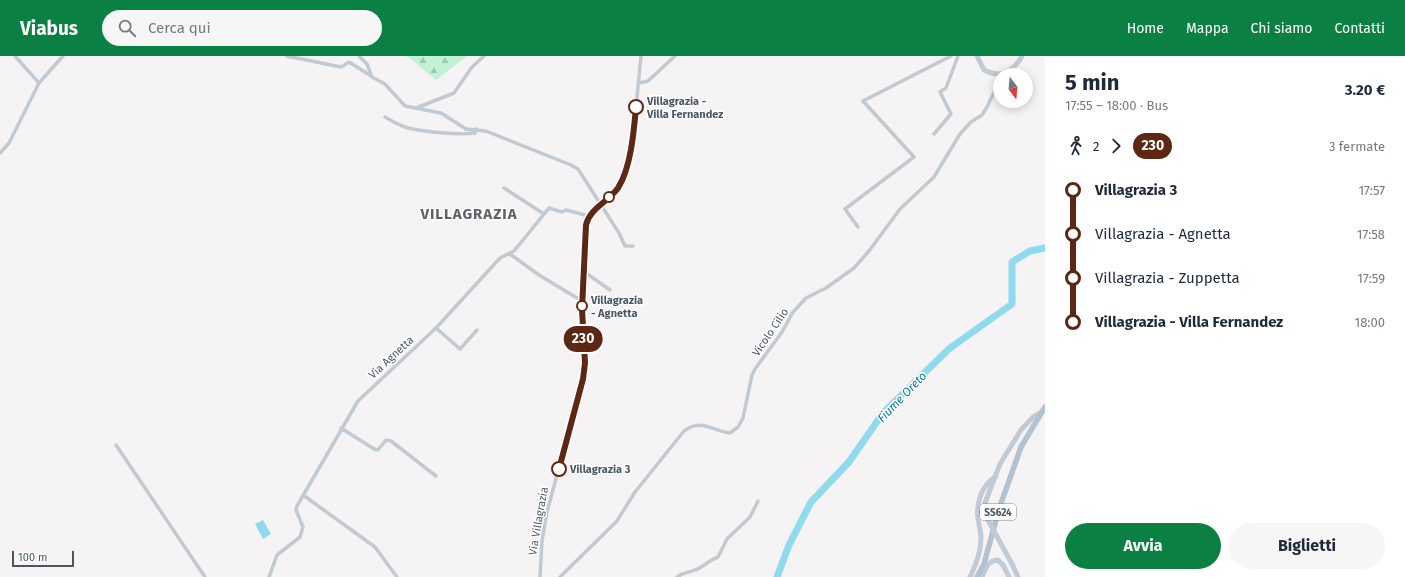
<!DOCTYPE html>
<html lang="it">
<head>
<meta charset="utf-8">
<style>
  body { margin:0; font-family:"Fira Sans",sans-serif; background:#f6f6f7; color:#1f2937; height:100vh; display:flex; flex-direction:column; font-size:15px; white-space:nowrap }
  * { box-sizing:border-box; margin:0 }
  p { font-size:13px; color:#747a83 }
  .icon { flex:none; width:22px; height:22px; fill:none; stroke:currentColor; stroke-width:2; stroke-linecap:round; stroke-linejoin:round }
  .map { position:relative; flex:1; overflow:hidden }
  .drawer { display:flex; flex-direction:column; background:#fff; width:360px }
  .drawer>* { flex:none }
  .badge { padding:0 8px; border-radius:13px; font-size:14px; line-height:26px }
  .needle { width:26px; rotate:164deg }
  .fabs { position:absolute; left:993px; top:12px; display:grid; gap:8px }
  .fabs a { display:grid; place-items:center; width:40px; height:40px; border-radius:50%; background:#fff; box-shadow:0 2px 10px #0003; font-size:20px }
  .scale { position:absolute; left:12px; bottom:10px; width:62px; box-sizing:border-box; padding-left:4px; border:2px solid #4a5661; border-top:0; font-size:11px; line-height:14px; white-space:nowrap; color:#4a5661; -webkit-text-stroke:3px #fff; paint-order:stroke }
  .map>.badge { position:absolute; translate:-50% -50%; box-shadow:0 0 0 2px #fff }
  .legs { display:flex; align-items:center; gap:6px; height:44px; padding:0 20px; font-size:13px }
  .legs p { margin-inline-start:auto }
  .summary { display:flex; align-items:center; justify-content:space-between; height:68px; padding:0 20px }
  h1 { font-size:22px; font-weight:700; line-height:30px }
  .action { display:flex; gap:8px; margin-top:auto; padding:8px 20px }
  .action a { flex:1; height:46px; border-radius:24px; background:#0b8043; color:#fff; font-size:16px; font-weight:700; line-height:46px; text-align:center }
  .action a+a { background:#f6f6f7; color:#1f2937 }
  ul { padding:0 20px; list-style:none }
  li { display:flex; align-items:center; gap:14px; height:44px; font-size:15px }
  li i { display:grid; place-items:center; width:6px; height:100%; margin:0 5px; background:currentColor }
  li i::after { content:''; width:10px; height:10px; margin:-5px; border:3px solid; border-radius:50%; background:#fff }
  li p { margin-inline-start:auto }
  li:first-child i { background:linear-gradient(#0000 50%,currentColor 0) }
  li:last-child i { background:linear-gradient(currentColor 50%,#0000 0) }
  header { display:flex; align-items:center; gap:24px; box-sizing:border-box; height:56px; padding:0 20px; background:#0b8043; color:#fff }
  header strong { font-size:19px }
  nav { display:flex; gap:22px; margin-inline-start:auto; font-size:14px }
  .search { width:280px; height:36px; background:#f6f6f7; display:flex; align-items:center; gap:10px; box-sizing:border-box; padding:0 14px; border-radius:22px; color:#747a83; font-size:15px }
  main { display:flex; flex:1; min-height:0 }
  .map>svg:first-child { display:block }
</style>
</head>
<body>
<header>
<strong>Viabus</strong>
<div class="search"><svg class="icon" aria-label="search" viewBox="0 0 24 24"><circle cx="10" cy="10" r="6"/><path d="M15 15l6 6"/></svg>Cerca qui</div>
<nav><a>Home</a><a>Mappa</a><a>Chi siamo</a><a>Contatti</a></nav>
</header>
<main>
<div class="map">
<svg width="1045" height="521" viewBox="0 0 1045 521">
  <defs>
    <pattern id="forest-firs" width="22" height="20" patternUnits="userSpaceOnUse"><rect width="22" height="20" fill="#c3f1d5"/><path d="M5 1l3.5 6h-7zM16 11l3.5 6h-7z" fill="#a0c6b0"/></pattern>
  </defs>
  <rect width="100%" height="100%" fill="#f5f3f3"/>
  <!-- forest -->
  <path fill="url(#forest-firs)" d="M407,0H467L436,24Z"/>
  <!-- water -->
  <path fill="#90daee" d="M263,464L271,478L263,483L255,468Z"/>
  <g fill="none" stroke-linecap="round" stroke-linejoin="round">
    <!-- river -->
    <path stroke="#90daee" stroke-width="7" d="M777,521L789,489L811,446L849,406L883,357L950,292L1012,248V206L1030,195L1045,192"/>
    <!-- minor -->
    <path stroke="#c1cad2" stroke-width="3.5" d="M15,0L39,27
      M287,0L341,11L349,6L371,20
      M359,0L367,8L372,21L385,28L405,50L441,57L466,73L486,75L571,109L578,113L619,177L625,190H633
      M639,27L648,25L675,0
      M416,52L454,37L472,11L484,0
      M385,61C392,65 400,70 408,72C425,76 458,79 475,77L476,73
      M934,78L951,58L940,36L946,32L958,0
      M0,97L9,87L39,27L63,0
      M504,132L544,158
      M858,171L845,153L914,101L863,45L951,0
      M510,198L539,219L582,245
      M583,215L610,234
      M436,272L460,293L477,274
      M341,372L374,393L378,394L386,384L391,385L436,420
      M116,389L205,521
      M303,439L375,491L397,521
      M269,521L277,499L300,481L303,471L296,454L297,450L358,345L436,272L500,202L514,195L549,152L562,156L566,154L589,160
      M540,521L542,485L547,456L583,323L585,307L582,253L586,169L589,160L614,137L624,119L635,61L641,0
      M560,521L617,465L635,436L684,375C702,362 712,375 730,377L738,371L743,362L752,319L755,313L782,276L793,256L806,242L826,232L854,212L869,195L900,153L934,121L960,78L971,66L982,59L987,51L996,32L998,18
      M677,521C684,516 688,517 695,514C704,511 709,504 718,501L727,483L750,461L758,445"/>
    <!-- secondary -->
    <path stroke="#c1cbd6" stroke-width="5" d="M977,0L984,14C1000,23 1014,15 1022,0
      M988,464L985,447L1000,408L1021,374L1033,361L1042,356
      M1012,508L1018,521
      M970,521C976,509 981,496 981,482C981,476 979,470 978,463C976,446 982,429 996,420
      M982,521C986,512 987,505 998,504L1003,509L1009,521"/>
    <!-- primary -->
    <path stroke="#b3c2d1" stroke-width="5.5" d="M977,521L984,508L999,453L1021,391"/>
    <!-- secondary-bridge -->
    <path stroke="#c1cbd6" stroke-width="5" d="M988,464L1012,508"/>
    <!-- primary-bridge -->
    <path stroke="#b3c2d1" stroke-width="5.5" d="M1021,391L1045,351"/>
  </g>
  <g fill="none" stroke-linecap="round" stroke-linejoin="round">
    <!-- line-1 casing -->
    <g stroke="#fff" stroke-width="9">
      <path id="line-1" d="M559,413L583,323L585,307L582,253L586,169C590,152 608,146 618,132C631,112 634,74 636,51"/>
    </g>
    <!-- line-1 -->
    <use href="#line-1" stroke="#5c2814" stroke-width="6"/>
  </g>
  <!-- markers -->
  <g fill="#fff" stroke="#5c2814" stroke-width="2">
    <circle cx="636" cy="51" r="7"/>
    <circle cx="609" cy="141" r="5"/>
    <circle cx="582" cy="250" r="5"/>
    <circle cx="559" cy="413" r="7"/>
  </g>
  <g text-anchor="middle" stroke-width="3" stroke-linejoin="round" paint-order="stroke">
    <!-- shield labels -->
    <rect fill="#fff" stroke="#808990" stroke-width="1" x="980" y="448" width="36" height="16" rx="3"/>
    <g font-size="10" font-weight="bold" fill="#4a5661">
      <text x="998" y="460">SS624</text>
    </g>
    <!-- stop labels -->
    <g font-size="11" font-weight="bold" fill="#4a5661" stroke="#fff" text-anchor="start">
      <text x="647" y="49">Villagrazia -<tspan x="647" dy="13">Villa Fernandez</tspan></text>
      <text x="591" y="248">Villagrazia<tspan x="591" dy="13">- Agnetta</tspan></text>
      <text x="570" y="417">Villagrazia 3</text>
    </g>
    <!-- street labels -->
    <g font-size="11" fill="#4a5661" stroke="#fff">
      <text transform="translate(770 276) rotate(-56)" y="4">Vicolo Cilio</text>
      <text transform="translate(391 301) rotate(-43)" y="4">Via Agnetta</text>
      <text transform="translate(538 465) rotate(-80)" y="4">Via Villagrazia</text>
    </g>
    <!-- water labels -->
    <g font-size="12" font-style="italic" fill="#0c7c9b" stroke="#fff">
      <text transform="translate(902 341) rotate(-46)" y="4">Fiume Oreto</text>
    </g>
    <!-- district labels -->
    <g font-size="15" font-weight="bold" letter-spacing="1" fill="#5f6368" stroke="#fff">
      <text x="469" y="163">VILLAGRAZIA</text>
    </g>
  </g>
</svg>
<div class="fabs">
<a><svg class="needle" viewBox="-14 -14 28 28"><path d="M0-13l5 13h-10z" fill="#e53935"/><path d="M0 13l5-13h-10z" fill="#747a83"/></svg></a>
</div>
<div class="scale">100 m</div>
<b class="badge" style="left:583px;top:283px;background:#5c2814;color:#fff">230</b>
</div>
<section class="drawer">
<div class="summary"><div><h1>5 min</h1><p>17:55 – 18:00 · Bus</p></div><b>3.20 €</b></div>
<div class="legs"><svg class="icon" aria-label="walk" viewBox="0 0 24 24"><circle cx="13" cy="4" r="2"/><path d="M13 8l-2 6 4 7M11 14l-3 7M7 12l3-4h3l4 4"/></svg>2<svg class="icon" aria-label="forward" viewBox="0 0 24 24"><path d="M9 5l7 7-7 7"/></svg><b class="badge" style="background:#5c2814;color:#fff">230</b><p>3 fermate</p></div>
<ul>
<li><i style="color:#5c2814"></i><b>Villagrazia 3</b><p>17:57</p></li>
<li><i style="color:#5c2814"></i><span>Villagrazia - Agnetta</span><p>17:58</p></li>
<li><i style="color:#5c2814"></i><span>Villagrazia - Zuppetta</span><p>17:59</p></li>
<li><i style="color:#5c2814"></i><b>Villagrazia - Villa Fernandez</b><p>18:00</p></li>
</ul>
<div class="action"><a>Avvia</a><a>Biglietti</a></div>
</section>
</main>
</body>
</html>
